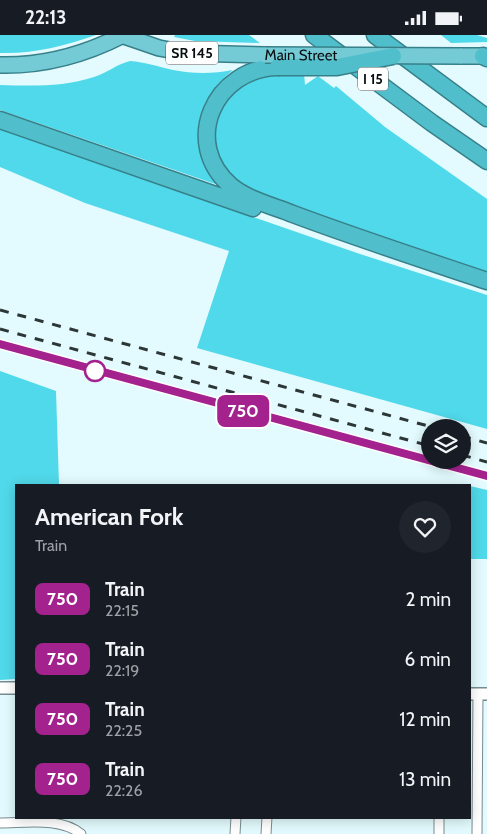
<!DOCTYPE html>
<html lang="en">
<head>
<meta charset="utf-8">
<style>
  body { margin:0; font-family:Cabin,sans-serif; background:#20242c; color:#f1f3f6; height:100vh; display:flex; flex-direction:column; font-size:19px; white-space:nowrap }
  * { box-sizing:border-box; margin:0 }
  p { font-size:16px; color:#9ea1a6 }
  .icon { flex:none; width:28px; height:28px; fill:none; stroke:currentColor; stroke-width:2; stroke-linecap:round; stroke-linejoin:round }
  .map { position:relative; flex:1; overflow:hidden }
  .details { position:absolute; left:15px; top:449px; width:456px; height:335px; display:flex; flex-direction:column; background:#171b24; border-radius:0px; box-shadow:0 2px 12px #0003 }
  .details>* { flex:none }
  .badge { padding:0 10px; border-radius:8px; font-size:18px; line-height:32px }
  .fabs { position:absolute; left:421px; top:384px; display:grid; gap:10px }
  .fabs a { display:grid; place-items:center; width:50px; height:50px; border-radius:50%; background:#171b24; box-shadow:0 2px 12px #0003; font-size:25px }
  .map>.badge { position:absolute; translate:-50% -50%; box-shadow:0 0 0 2px #fff }
  .round { display:grid; place-items:center; flex:none; width:52px; height:52px; border-radius:26px; background:#20242c }
  .head { display:flex; align-items:center; justify-content:space-between; height:85px; padding:0 20px }
  h1 { font-size:24px; font-weight:800; line-height:38px }
  ul { padding:0; list-style:none }
  li { display:flex; align-items:center; gap:15px; height:60px; padding:0 20px }
  li div { flex:1 }
  li b { display:block; font-size:19px }
  li em { font-style:normal }
  li .badge { min-width:55px; font-weight:700; text-align:center }
  .status { display:flex; justify-content:space-between; align-items:center; height:35px; padding:0 25px; background:#171b24; direction:ltr }
  .status svg { height:14px; fill:currentColor }
  .map>svg:first-child { display:block }
</style>
</head>
<body>
<div class="status"><b>22:13</b><svg viewBox="0 0 49 12"><path d="M0 12V9h3v3zM5 12V6h3v6zM10 12V3h3v9zM15 12V0h3v12zM26 1h20v11H26zM47 4h2v5h-2z"/></svg></div>
<div class="map">
<svg width="487" height="799" viewBox="0 0 487 799">
  <rect width="100%" height="100%" fill="#e3fbfe"/>
  <!-- green -->
  <path fill="#50d9ea" d="M0,0H96C64,11 34,19 0,18Z
    M175,0H249L260,8L195,6L174,2Z
    M441,0H477L487,3V7L451,8Z
    M130,26C145,27 159,32 173,35C193,39 213,39 233,35C205,58 190,88 203,124C206,133 216,142 218,150L0,75V50C32,51 64,52 94,42C107,38 117,29 130,26Z
    M304,38L305,50L318,41L334,53L336,51L385,92L487,164V237L384,203L242,153L226,142L209,98L234,48L253,41Z
    M0,94L357,218L487,260V394L197,313L229,216L85,168L0,132Z
    M0,336L56,356L59,450H16V644L0,645Z
    M470,451L487,455V524H470Z"/>
  <g fill="none" stroke-linecap="round" stroke-linejoin="round">
    <!-- minor casing -->
    <g stroke="#788d90" stroke-width="11">
      <path id="minor" d="M0,788C25,788 61,782 81,799
        M235,799L236,782
        M266,799L267,782
        M439,799V782
        M477,799L478,659"/>
    </g>
    <!-- tertiary casing -->
    <g stroke="#788d90" stroke-width="14">
      <path id="tertiary" d="M0,653H16
        M470,659H487"/>
    </g>
    <!-- trunk casing -->
    <g stroke="#378089" stroke-width="18">
      <path id="trunk" d="M121,0L159,13L186,18L265,20
        M460,21H483
        M0,30C44,31 84,20 123,0"/>
    </g>
    <!-- motorway casing -->
    <g stroke="#378089" stroke-width="19">
      <path id="motorway" d="M314,0L432,88L487,126
        M375,0L487,83
        M483,21L487,23
        M278,32C214,33 181,108 231,151C248,165 273,171 293,179C357,203 422,224 487,246
        M0,85L253,173"/>
    </g>
    <!-- minor -->
    <use href="#minor" stroke="#fff" stroke-width="9"/>
    <!-- tertiary -->
    <use href="#tertiary" stroke="#fff" stroke-width="11"/>
    <!-- trunk -->
    <use href="#trunk" stroke="#74cbd6" stroke-width="15"/>
    <!-- motorway -->
    <use href="#motorway" stroke="#51becb" stroke-width="16"/>
    <!-- rail -->
    <path stroke="#2c3637" stroke-width="3" stroke-dasharray="9 9" stroke-linecap="butt" d="M0,275L432,392
      M0,294L430,411
      M0,309L487,441
      M462,401L487,408
      M462,420L487,427"/>
    <!-- trunk-bridge casing -->
    <g stroke="#378089" stroke-width="18" stroke-linecap="butt">
      <g id="trunk-bridge">
        <path id="s1" d="M265,20L460,21"/>
      </g>
    </g>
    <!-- motorway-bridge casing -->
    <g stroke="#378089" stroke-width="19" stroke-linecap="butt">
      <path id="motorway-bridge" d="M278,32H337L393,21"/>
    </g>
    <!-- trunk-bridge -->
    <use href="#trunk-bridge" stroke="#74cbd6" stroke-width="15"/>
    <!-- motorway-bridge -->
    <use href="#motorway-bridge" stroke="#51becb" stroke-width="16"/>
  </g>
  <g fill="none" stroke-linecap="round" stroke-linejoin="round">
    <!-- line casing -->
    <g stroke="#fff" stroke-width="11">
      <path id="line" d="M0,309L487,441"/>
    </g>
    <!-- line -->
    <use href="#line" stroke="#a4228e" stroke-width="8"/>
  </g>
  <!-- markers -->
  <circle fill="#fff" stroke="#a4228e" stroke-width="2.5" cx="95" cy="336" r="10"/>
  <g text-anchor="middle" stroke-width="5" stroke-linejoin="round" paint-order="stroke">
    <!-- shield labels -->
    <g fill="#fff" stroke="#515657" stroke-width="1">
      <rect x="166" y="6.5" width="52" height="23" rx="4"/>
      <rect x="358" y="32.5" width="30" height="23" rx="4"/>
    </g>
    <g font-size="14" font-weight="bold" fill="#070e0f">
      <text x="192" y="23">SR 145</text>
      <text x="373" y="49">I 15</text>
    </g>
    <!-- street labels -->
    <g font-size="15" fill="#070e0f" stroke="#fff">
      <text dy="5" stroke="none"><textPath href="#s1" startOffset="36">Main Street</textPath></text>
    </g>
  </g>
</svg>
<div class="fabs">
<a><svg class="icon" aria-label="layers" viewBox="0 0 24 24"><path d="M12 4l9 5-9 5-9-5zM3 14l9 5 9-5"/></svg></a>
</div>
<b class="badge" style="left:243px;top:376px;background:#a4228e;color:#fff">750</b>
<section class="details">
<div class="head"><div><h1>American Fork</h1><p>Train</p></div><a class="round"><svg class="icon" aria-label="heart" viewBox="0 0 24 24"><path d="M12 20l-8-8c-3-5 5-10 8-4 3-6 11-1 8 4z"/></svg></a></div>
<ul>
<li><span class="badge" style="background:#a4228e;color:#fff">750</span><div><b>Train</b><p>22:15</p></div><em>2 min</em></li>
<li><span class="badge" style="background:#a4228e;color:#fff">750</span><div><b>Train</b><p>22:19</p></div><em>6 min</em></li>
<li><span class="badge" style="background:#a4228e;color:#fff">750</span><div><b>Train</b><p>22:25</p></div><em>12 min</em></li>
<li><span class="badge" style="background:#a4228e;color:#fff">750</span><div><b>Train</b><p>22:26</p></div><em>13 min</em></li>
</ul>
</section>
</div>
</body>
</html>
